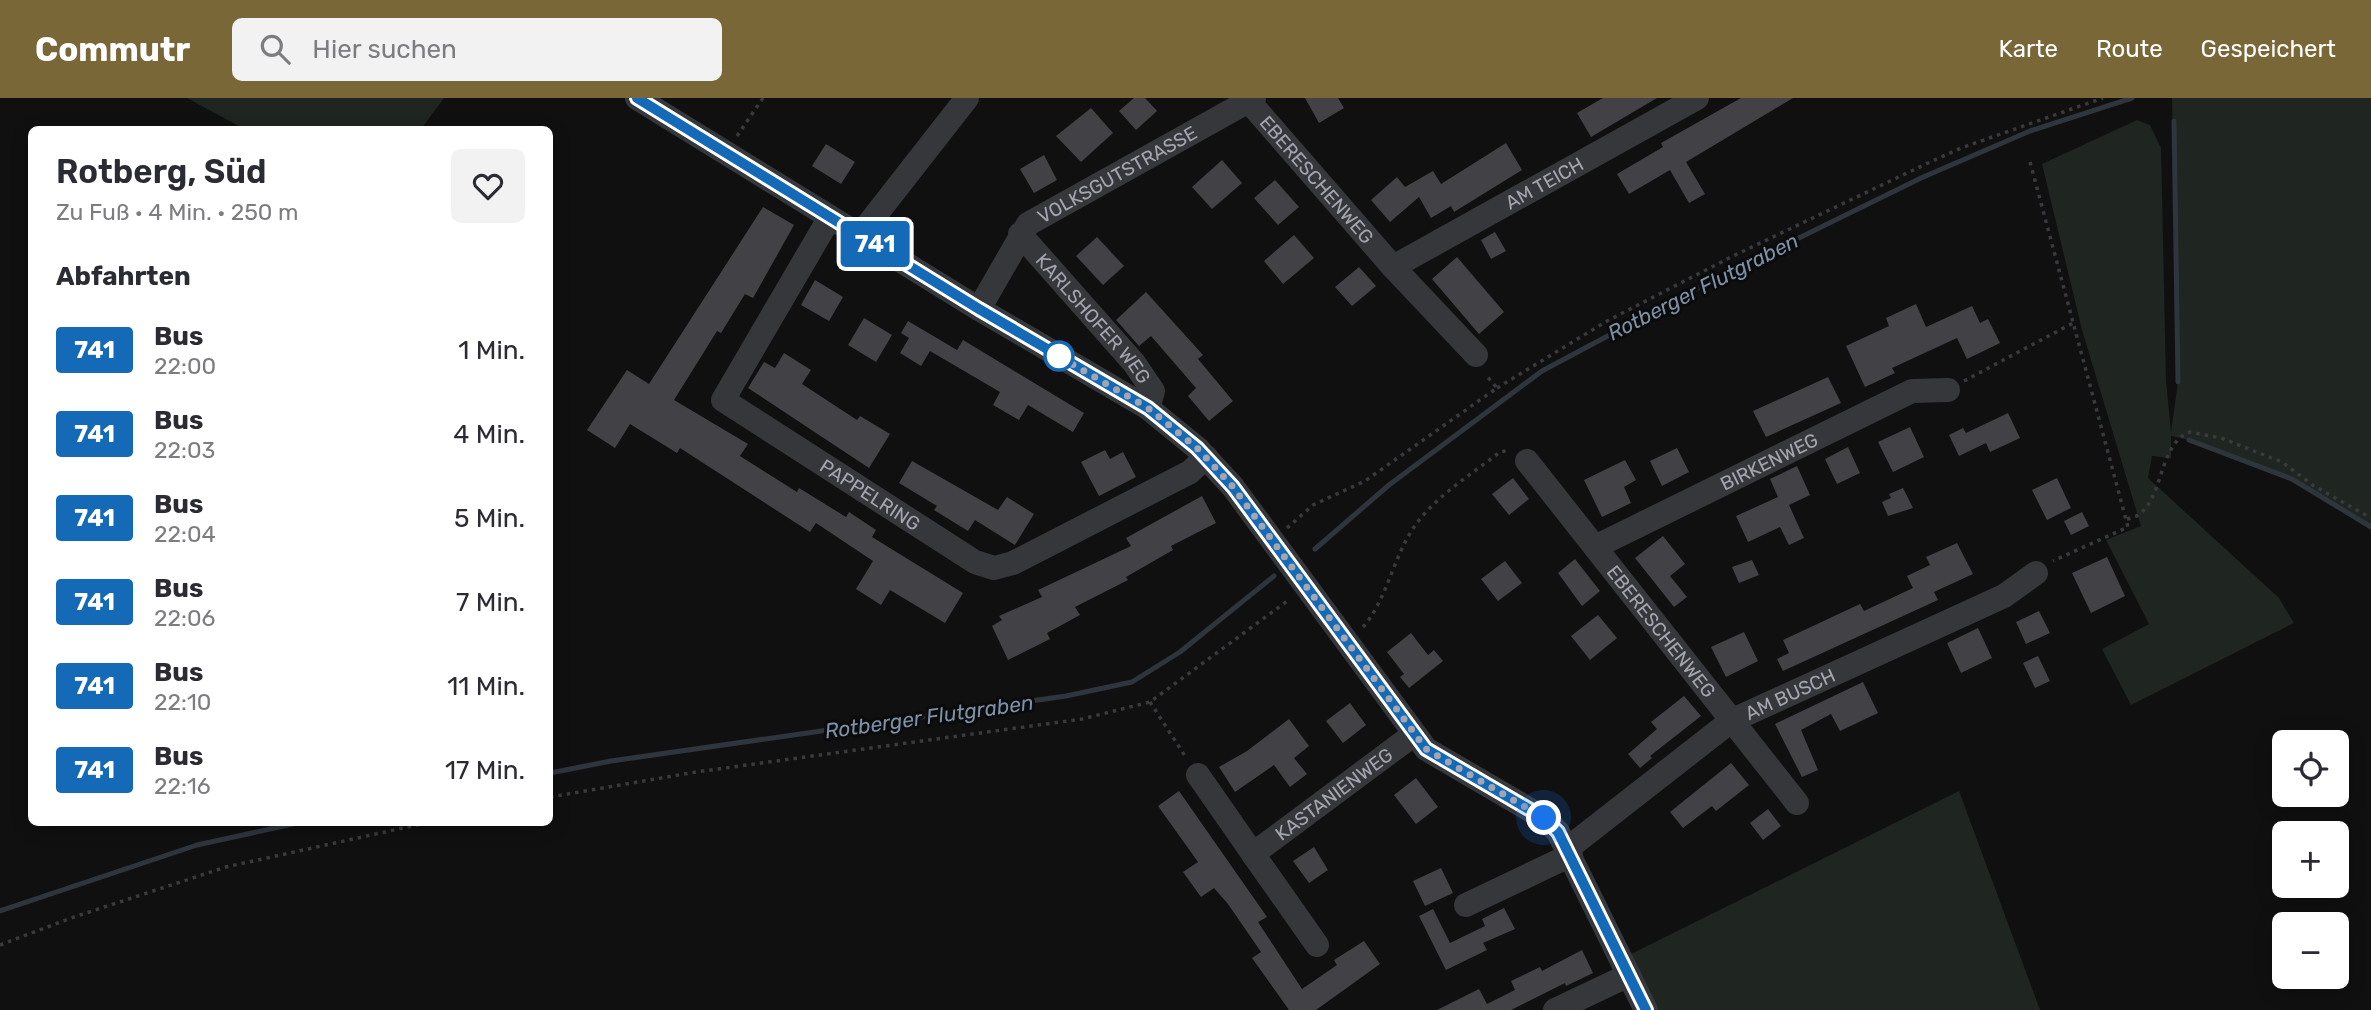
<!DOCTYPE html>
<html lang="de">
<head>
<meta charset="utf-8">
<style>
  body { margin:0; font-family:Rubik,sans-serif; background:#f2f2f3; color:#2b2b33; height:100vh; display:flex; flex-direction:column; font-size:26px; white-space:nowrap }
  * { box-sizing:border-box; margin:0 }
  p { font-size:23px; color:#7c7c81 }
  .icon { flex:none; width:38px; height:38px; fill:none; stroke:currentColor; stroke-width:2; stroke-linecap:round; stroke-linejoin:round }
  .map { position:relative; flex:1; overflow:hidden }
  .drawer { position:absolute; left:28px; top:28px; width:525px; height:700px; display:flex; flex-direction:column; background:#fff; border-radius:10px; box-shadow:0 4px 18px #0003 }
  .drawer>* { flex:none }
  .badge { padding:0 14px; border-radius:5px; font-size:24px; line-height:46px }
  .buttons { position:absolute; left:2272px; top:632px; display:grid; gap:14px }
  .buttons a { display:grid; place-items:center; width:77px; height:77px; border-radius:10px; background:#fff; box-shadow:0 4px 18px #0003; font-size:35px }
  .you { position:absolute; width:35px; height:35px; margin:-18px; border:5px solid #fff; border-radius:50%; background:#1a73e8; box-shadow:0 0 0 10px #1a73e833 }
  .map>.badge { position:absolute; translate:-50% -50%; box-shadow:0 0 0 4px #fff }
  h2 { padding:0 28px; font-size:26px; line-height:63px }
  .round { display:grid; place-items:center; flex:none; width:74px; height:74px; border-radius:10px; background:#f2f2f3 }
  .summary { display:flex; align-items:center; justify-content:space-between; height:119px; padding:0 28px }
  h1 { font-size:33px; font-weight:600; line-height:52px }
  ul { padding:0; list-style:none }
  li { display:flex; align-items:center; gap:21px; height:84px; padding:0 28px }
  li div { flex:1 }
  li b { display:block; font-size:26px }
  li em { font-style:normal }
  li .badge { min-width:77px; font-weight:700; text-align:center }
  header { display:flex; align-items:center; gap:42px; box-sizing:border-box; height:98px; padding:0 35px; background:#7a6738; color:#fff }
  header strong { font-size:33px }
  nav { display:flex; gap:38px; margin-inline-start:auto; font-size:24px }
  .search { width:490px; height:63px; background:#f2f2f3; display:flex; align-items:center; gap:18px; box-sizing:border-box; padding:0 24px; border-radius:10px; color:#7c7c81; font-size:26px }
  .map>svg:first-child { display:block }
</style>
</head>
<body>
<header>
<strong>Commutr</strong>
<div class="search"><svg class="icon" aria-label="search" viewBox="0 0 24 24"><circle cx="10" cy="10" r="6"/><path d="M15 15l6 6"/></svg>Hier suchen</div>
<nav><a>Karte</a><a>Route</a><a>Gespeichert</a></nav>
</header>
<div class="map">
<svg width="2371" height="912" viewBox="0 0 2371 912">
  <rect width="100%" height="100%" fill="#101011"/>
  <!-- green -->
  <path fill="#1f2520" d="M187,0H444L421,31H244Z
    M2172,0H2371V429L2292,381L2189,342L2171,338V360L2152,358L2148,380L2279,500L2294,525L2131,607L2102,551L2149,526L2106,442L2141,428L2082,232L2042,66L2137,22L2150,27L2161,50L2166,283L2171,334L2178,284Z
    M1959,693L2040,912H1656L1629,857Z"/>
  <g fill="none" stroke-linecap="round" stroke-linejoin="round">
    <!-- stream -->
    <path stroke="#2f353c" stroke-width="5" d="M2174,23L2178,284
      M2189,342L2292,381L2371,429
      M1315,451L1389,387L1542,273L1707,185L1921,80L2030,33L2132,0
      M550,675L611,663L1066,598L1132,584L1180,554L1274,478
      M0,813L197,747L302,724"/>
  </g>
  <!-- building -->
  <path fill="#424246" d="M1134,0H1145L1157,13L1136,32L1119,13Z
    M1305,0H1338L1344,10L1319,25Z
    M1603,0H1657L1591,39L1577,15Z
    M1741,0H1793L1686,64L1705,96L1689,105L1670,72L1629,96L1617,76L1663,49L1661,45Z
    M1091,10L1113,35L1081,64L1056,38Z
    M1506,45L1522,72L1454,114L1451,108L1431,120L1419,99L1390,124L1371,102L1397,79L1405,89L1433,73L1441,86Z
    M826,46L855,64L841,86L812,68Z
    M1044,57L1057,82L1034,95L1020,71Z
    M1222,62L1242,85L1212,111L1192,89Z
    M1275,82L1299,109L1278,127L1254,100Z
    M763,109L794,127L753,200L745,196L721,235L717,233L674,302L748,346L740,358L797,394L799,390L846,419L849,414L876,432L872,439L963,495L945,525L890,492L881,507L856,491L873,463L816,425L810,434L680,350L677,355L630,326L615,350L587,332L627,272L649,286Z
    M1495,134L1506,153L1491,161L1481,142Z
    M1294,137L1314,160L1283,186L1264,163Z
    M1097,139L1124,168L1103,187L1076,158Z
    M1457,159L1504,214L1479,236L1432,181Z
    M1359,169L1376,188L1352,208L1335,189Z
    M815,182L843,199L829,223L801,207Z
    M1146,194L1203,257L1198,261L1233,303L1209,323L1188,298L1196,290L1151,238L1139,248L1116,222Z
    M1916,206L1926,229L1972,208L1980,225L1988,221L2000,245L1967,261L1957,240L1892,270L1895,275L1865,289L1846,248L1889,228L1886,220Z
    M864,220L892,237L876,264L848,247Z
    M908,223L957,252L963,242L1084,315L1073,334L1028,307L1019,322L993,307L1000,294L930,253L921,268L900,255L909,240L901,235Z
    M784,255L811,272L802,286L857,322L860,318L890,336L869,370L748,290L764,264L775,270Z
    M1828,279L1841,305L1766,339L1753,313Z
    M2008,315L2020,340L1990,354L1986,345L1959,358L1949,337L1963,330L1966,335Z
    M1910,329L1924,359L1893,374L1878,344Z
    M1848,349L1860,375L1837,386L1825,361Z
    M1677,350L1689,374L1662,388L1650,363Z
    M1105,352L1110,361L1123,354L1136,379L1099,398L1081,364Z
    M1625,362L1636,382L1624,389L1631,405L1602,419L1584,382Z
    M912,363L998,412L1007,399L1034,416L1015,447L975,422L968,433L934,412L937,408L899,385Z
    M1797,368L1810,397L1789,407L1804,440L1789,447L1780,429L1748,444L1736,418L1778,399L1770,381Z
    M1513,380L1529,401L1509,417L1492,396Z
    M2057,380L2071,410L2047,422L2032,392Z
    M1903,390L1913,410L1888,418L1882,404L1891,400L1889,396Z
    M1202,398L1216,425L1171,448L1173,452L1126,479L1128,482L1075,509L1080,517L1047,535L1050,541L1008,562L992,528L1002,522L999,518L1042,499L1038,492L1131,448L1126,440Z
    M2082,414L2089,428L2071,437L2064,423Z
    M1663,438L1685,466L1670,478L1687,499L1674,509L1635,460Z
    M1957,445L1973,476L1934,494L1938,502L1783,573L1777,561L1789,555L1783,542L1860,506L1864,513L1913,490L1907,478L1930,467L1926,459Z
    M2107,459L2125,498L2091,515L2072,475Z
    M1575,461L1600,493L1582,508L1558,475Z
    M1752,462L1759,477L1739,485L1732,469Z
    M1505,463L1522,485L1498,503L1481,481Z
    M2039,513L2050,535L2026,546L2016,524Z
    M1598,517L1617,540L1590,562L1571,538Z
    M1978,530L1992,560L1961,575L1947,545Z
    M1744,534L1758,563L1726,579L1711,549Z
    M1411,535L1428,557L1434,552L1443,563L1409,590L1400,579L1404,576L1387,554Z
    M2038,558L2050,583L2035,590L2023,565Z
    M1863,584L1878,615L1840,633L1831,616L1801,632L1818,672L1802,679L1775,626Z
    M1684,598L1701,618L1650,658L1652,660L1640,670L1628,656L1657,631L1651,624Z
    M1350,605L1366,627L1343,645L1326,623Z
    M1289,621L1309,648L1294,660L1307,676L1290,689L1274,667L1235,694L1219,669L1247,653Z
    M1731,665L1749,687L1716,713L1712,708L1683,730L1670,714Z
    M1416,680L1438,709L1416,726L1394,697Z
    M1179,693L1267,819L1258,824L1302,891L1337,867L1334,862L1364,843L1380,866L1316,912H1289L1252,860L1261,854L1228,806L1214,790L1201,799L1183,774L1198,764L1158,708Z
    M1768,711L1781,728L1763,742L1750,725Z
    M1314,749L1328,772L1309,785L1293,763Z
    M1441,770L1453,795L1425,808L1413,783Z
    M1504,810L1515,831L1483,845L1487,852L1446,872L1419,818L1433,811L1450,845L1485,828L1482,821Z
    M1582,852L1593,875L1566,888L1565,885L1511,912H1437L1479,891L1487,906L1515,892L1511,883L1540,869L1542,873Z"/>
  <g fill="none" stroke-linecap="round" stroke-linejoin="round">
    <!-- path -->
    <path stroke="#393a3e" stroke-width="3.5" stroke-dasharray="3.5 5" stroke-linecap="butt" d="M737,38L763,0
      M2030,64L2128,429L2053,463
      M1964,283L2073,225
      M1497,290L1607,223L1733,158L1928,65L1961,50L2103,0
      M2127,421C2165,416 2155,346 2190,334L2221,340L2282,364L2314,388L2371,420
      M1287,430L1313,407L1365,383L1497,290L1485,276
      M1363,529C1385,504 1392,466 1409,437C1429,402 1468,379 1500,354L1510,352
      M1150,604L1187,661
      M550,699L696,674L1082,621L1150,604L1290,501
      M0,847L71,820L226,769L430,724"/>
    <!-- minor -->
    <g stroke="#36373a" stroke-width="24">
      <path d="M637,0L979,211L1148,310L1197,350L1233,389L1426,651L1544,720L1558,734L1646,912"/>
      <path id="s1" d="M1246,0L1393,169L1476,257"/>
      <path id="s2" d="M830,119L723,302L975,464L994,470L1013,465L1190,374L1206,359"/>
      <path id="s3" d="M1020,136L1134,265L1153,293L1148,310"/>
      <path d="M860,137L967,0"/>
      <path id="s4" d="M1393,169L1697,0"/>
      <path id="s5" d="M979,211L1028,126L1254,0"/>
      <path id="s6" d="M1527,363L1797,705"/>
      <path id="s7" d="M1595,449L1912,293L1948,292"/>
      <path d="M1198,677L1253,756"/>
      <path id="s8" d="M1567,751L1731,623L2004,498L2036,475"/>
      <path d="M1466,807L1571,757"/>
      <path id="s9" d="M1317,847L1253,756L1413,637"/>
      <path d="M1555,912L1629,877"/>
    </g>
  </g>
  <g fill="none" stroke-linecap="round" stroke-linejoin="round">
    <!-- line casing -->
    <g stroke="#fff" stroke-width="16">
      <path id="line" d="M637,0L979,211L1148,310L1197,350L1233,389L1426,651L1544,720L1558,734L1646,912"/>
    </g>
    <!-- line -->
    <use href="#line" stroke="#156ab8" stroke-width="10"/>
    <!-- walk -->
    <path stroke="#a3a6b0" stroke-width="7" stroke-dasharray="0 12.6" d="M1059,258L1055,256L1148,310L1197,350L1233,389L1426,651L1544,720"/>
  </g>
  <!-- markers -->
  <circle fill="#fff" stroke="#156ab8" stroke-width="3.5" cx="1059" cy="258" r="14"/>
  <g text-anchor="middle" stroke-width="6" stroke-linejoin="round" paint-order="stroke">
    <!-- street labels -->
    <g font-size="19" fill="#a3a6b0" stroke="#0b0b0c">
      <text dy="7" stroke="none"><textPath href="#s5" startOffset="200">VOLKSGUTSTRASSE</textPath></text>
      <text dy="7" stroke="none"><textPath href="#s1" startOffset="108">EBERESCHENWEG</textPath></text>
      <text dy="7" stroke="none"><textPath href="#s4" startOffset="173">AM TEICH</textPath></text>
      <text dy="7" stroke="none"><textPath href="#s3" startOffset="112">KARLSHOFER WEG</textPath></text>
      <text dy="7" stroke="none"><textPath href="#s7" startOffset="194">BIRKENWEG</textPath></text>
      <text dy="7" stroke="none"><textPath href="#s2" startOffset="387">PAPPELRING</textPath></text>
      <text dy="7" stroke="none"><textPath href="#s6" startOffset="217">EBERESCHENWEG</textPath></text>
      <text dy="7" stroke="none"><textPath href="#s8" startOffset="273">AM BUSCH</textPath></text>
      <text dy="7" stroke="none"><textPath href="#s9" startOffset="212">KASTANIENWEG</textPath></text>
    </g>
    <!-- water labels -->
    <g font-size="21" font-style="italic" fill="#7d91a8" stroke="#0b0b0c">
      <text transform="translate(1703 189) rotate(-27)" y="7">Rotberger Flutgraben</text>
      <text transform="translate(929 619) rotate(-8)" y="7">Rotberger Flutgraben</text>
    </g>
  </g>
</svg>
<div class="buttons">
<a><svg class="icon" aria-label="locate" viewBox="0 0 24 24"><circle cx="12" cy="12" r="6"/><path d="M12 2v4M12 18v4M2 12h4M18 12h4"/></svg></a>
<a>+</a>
<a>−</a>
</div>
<div class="you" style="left:1544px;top:720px"></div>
<b class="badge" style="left:875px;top:146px;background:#156ab8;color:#fff">741</b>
<section class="drawer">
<div class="summary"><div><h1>Rotberg, Süd</h1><p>Zu Fuß · 4 Min. · 250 m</p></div><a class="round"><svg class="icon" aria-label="heart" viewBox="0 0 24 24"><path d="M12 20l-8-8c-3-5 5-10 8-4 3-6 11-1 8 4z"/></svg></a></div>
<h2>Abfahrten</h2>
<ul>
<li><span class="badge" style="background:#156ab8;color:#fff">741</span><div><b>Bus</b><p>22:00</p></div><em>1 Min.</em></li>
<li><span class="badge" style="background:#156ab8;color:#fff">741</span><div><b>Bus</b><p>22:03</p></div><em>4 Min.</em></li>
<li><span class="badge" style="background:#156ab8;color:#fff">741</span><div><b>Bus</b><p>22:04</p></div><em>5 Min.</em></li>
<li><span class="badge" style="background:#156ab8;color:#fff">741</span><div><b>Bus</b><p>22:06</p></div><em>7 Min.</em></li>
<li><span class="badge" style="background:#156ab8;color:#fff">741</span><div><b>Bus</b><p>22:10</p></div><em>11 Min.</em></li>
<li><span class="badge" style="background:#156ab8;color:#fff">741</span><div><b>Bus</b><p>22:16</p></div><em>17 Min.</em></li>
</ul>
</section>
</div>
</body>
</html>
